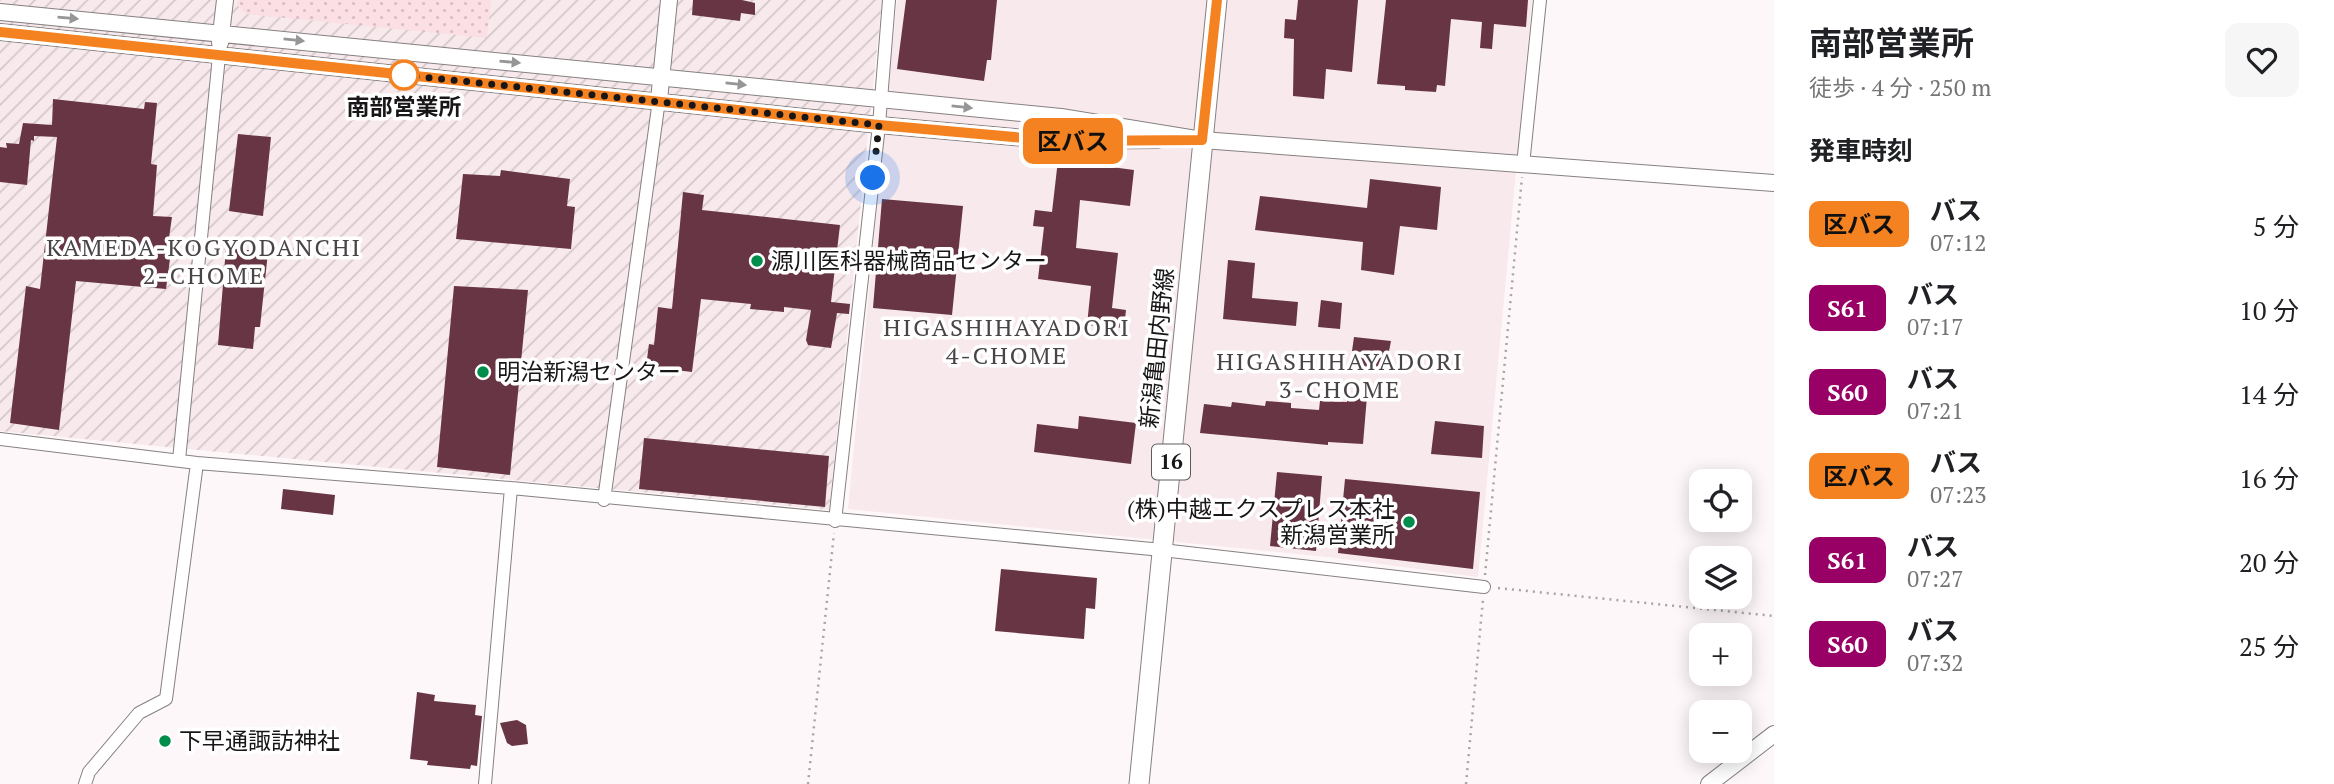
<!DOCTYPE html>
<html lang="ja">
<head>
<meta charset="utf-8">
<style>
  body { margin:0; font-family:"PT Serif","Noto Sans JP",serif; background:#f6f6f6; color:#202124; height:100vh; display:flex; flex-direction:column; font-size:26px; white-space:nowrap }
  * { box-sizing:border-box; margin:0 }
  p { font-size:23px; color:#757577 }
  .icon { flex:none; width:38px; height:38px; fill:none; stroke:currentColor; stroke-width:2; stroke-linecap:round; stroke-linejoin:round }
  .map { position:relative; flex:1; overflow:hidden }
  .drawer { display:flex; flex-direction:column; background:#fff; width:560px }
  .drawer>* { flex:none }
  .badge { padding:0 14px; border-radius:10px; font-size:24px; line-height:46px }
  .tools { position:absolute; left:1689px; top:469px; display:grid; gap:14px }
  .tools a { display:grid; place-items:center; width:63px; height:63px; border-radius:14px; background:#fff; box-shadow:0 4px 18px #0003; font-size:35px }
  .you { position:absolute; width:35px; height:35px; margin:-18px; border:5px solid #fff; border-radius:50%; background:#1a73e8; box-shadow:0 0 0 10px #1a73e833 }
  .map>.badge { position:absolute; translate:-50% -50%; box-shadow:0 0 0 4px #fff }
  h2 { padding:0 35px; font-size:26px; line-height:63px }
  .round { display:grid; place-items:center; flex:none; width:74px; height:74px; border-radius:14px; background:#f6f6f6 }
  .head { display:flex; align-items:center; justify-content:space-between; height:119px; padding:0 35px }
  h1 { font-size:33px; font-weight:700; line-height:52px }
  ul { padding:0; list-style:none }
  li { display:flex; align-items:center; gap:21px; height:84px; padding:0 35px }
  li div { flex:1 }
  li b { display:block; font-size:26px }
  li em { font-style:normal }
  li .badge { min-width:77px; font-weight:700; text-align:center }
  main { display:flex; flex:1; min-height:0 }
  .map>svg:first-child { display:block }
</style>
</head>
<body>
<main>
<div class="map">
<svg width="1774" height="784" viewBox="0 0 1774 784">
  <defs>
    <pattern id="industrial-furrows" width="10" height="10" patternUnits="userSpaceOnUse" patternTransform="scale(1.75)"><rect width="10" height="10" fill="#f8e9ec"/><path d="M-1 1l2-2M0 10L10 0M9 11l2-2" fill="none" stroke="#d4c7ca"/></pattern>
    <pattern id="park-dots" width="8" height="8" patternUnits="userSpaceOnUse" patternTransform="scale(1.75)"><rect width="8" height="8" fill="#fbdfe5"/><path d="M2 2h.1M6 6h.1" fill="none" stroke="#d6bfc4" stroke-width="1.8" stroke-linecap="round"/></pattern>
  </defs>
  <rect width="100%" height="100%" fill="#fef7f9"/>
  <!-- built -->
  <path fill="#f8e9ec" d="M897,0H1532L1478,577L1328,557L848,509Z"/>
  <!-- industrial -->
  <path fill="url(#industrial-furrows)" d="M0,0H882L829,510L0,431Z"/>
  <!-- park -->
  <path fill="url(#park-dots)" d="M238,0H491L487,38L246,14L237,5Z"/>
  <!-- building -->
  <path fill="#673543" d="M693,0H742L755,3V15L741,13L740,21L692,15Z
    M906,0H997L991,60H987L984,81L897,69Z
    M1298,0H1358L1352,72L1326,69L1324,99L1293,96L1294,39L1284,38L1285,19L1296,20Z
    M1386,0H1528L1526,27L1494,24L1492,49L1480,48L1482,22L1451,19L1445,86L1437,85L1436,92L1405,90V86L1377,84Z
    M53,99L144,109L145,102L157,103L151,164L157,165L153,216L172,217L166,259H170L166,289L76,281L59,430L10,423L26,286L40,289L57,137L34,136V141L31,140L27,185L0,182V147L7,148L6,143L19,144L23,123L52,125Z
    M238,134L271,137L263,216L229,211Z
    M1058,160L1134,170L1130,206L1080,200L1076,248L1118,253L1112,308L1126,310L1124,328L1087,325L1091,286L1038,279L1044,227L1033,226L1035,210L1052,212Z
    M501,170L570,179L567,206L575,207L571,249L456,239L463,174L500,176Z
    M1370,179L1441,187L1437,230L1400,226L1394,275L1361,270L1363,242L1255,230L1260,196L1367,208Z
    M683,192L704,195L702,210L840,225L831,302L850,304L849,314L837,313L831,348L808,345L806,340L811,310L784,307V312L750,309L751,304L701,299L692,372L651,367V360L647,359L649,344L654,345L658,307L672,309Z
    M882,199L963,206L952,315L873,308Z
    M226,248L268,252L260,327H255L253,349L218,345Z
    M1228,260L1255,263L1252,298L1298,302L1296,326L1223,319Z
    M454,286L528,290L510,475L437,467Z
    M1321,300L1342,303L1340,329L1318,327Z
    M1354,337L1391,341L1385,372L1359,369L1362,352L1352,351Z
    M1348,393L1367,396L1363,444L1328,442V445L1200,433L1204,404L1231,407L1232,402L1265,406L1266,401L1291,403V408L1319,410L1320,401L1347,402Z
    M1079,416L1136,423L1131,464L1034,452L1037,424L1078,429Z
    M1435,421L1484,426L1482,458L1431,454Z
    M644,438L829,456L825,507L639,489Z
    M1277,472L1322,476L1316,551L1270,546Z
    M1345,479L1480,492L1473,569L1338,553Z
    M283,489L335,495L333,515L281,509Z
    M1001,569L1097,578L1095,609L1086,608L1084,639L995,631Z
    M417,692L435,695L434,701L476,705L475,715L482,716L477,766L471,765L470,769L427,765L428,761L410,759Z
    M517,720L526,725L528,744L512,746L507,743L500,723Z"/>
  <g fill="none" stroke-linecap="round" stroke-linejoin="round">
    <!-- minor casing -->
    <g stroke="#868081" stroke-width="14">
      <path id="minor" d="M1523,165L1540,0
        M0,439L197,463L511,488L1162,550L1484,587
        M179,460L219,56
        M604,500L659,100
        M835,521L879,125L889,0
        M85,784L89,772L139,713L166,699L197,463
        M485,784L511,488"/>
    </g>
    <!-- tertiary casing -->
    <g stroke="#868081" stroke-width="18">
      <path id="tertiary" d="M0,12L1061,117L1202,140L1774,183
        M0,32L879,125L1059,141L1158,140
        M220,43L225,0
        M659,100L669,0
        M1709,784L1774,734"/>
    </g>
    <!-- primary casing -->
    <g stroke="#868081" stroke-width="21">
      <path id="primary" d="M1139,784L1217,0"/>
    </g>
    <!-- path -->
    <path stroke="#a8a3a5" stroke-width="2.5" stroke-dasharray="2 5" stroke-linecap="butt" d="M1485,575L1522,177
      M1498,588L1774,616
      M808,784L834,533
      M1466,784L1483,599"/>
    <!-- minor -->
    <use href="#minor" stroke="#fff" stroke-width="12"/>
    <!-- tertiary -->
    <use href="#tertiary" stroke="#fff" stroke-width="16"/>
    <!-- primary -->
    <use href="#primary" stroke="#fff" stroke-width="19"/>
  </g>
  <!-- one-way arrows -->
  <defs><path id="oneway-solid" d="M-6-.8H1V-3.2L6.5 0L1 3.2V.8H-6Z" transform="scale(1.75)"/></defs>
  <g fill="#979697">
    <use href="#oneway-solid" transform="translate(68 18) rotate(5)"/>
    <use href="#oneway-solid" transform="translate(294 40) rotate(6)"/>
    <use href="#oneway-solid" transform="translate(510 62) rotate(5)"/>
    <use href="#oneway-solid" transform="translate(736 84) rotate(6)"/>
    <use href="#oneway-solid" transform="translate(962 107) rotate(6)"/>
  </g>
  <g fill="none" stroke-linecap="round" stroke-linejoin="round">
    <!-- line casing -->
    <g stroke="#fff" stroke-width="16">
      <path id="line" d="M0,32L879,125L1059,141L1202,140L1217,0"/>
    </g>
    <!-- line -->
    <use href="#line" stroke="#f58220" stroke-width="10"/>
    <!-- walk -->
    <path stroke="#181617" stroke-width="7" stroke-dasharray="0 12.6" d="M404,75L879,125L873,178"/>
  </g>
  <!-- markers -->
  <circle fill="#fff" stroke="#f58220" stroke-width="3.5" cx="404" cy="75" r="14"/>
  <g fill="#008c4a" stroke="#fff" stroke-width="2.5">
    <circle cx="757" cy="261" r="7"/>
    <circle cx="483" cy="372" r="7"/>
    <circle cx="1409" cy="522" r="7"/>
    <circle cx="165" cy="741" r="7"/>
  </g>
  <g text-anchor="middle" stroke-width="7" stroke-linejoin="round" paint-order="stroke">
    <!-- shield labels -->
    <rect fill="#fff" stroke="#5d5c5d" stroke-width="2" x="1152" y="444.5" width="38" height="35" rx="5"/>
    <g font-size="21" font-weight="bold" fill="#181617">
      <text x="1171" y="469">16</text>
    </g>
    <!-- stop labels -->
    <g font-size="23" font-weight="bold" fill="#181617" stroke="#fff">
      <text x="404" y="115">南部営業所</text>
    </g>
    <!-- poi labels -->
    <g font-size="23" fill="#181617" stroke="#fff" text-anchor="start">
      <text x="771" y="269">源川医科器械商品センター</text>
      <text x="497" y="380">明治新潟センター</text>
      <text x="1395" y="517" text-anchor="end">(株)中越エクスプレス本社<tspan x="1395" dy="26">新潟営業所</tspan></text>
      <text x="179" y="749">下早通諏訪神社</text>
    </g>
    <!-- street labels -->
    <g font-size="23" fill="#181617" stroke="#fff">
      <text transform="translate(1157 348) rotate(-84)" y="8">新潟亀田内野線</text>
    </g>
    <!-- neighbourhood labels -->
    <g font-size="24" letter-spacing="2" fill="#494445" stroke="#fff">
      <text x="204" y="256">KAMEDA-KOGYODANCHI<tspan x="204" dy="28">2-CHOME</tspan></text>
      <text x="1007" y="336">HIGASHIHAYADORI<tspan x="1007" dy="28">4-CHOME</tspan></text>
      <text x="1340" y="370">HIGASHIHAYADORI<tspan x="1340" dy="28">3-CHOME</tspan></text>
    </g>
  </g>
</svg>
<div class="tools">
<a><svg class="icon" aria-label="locate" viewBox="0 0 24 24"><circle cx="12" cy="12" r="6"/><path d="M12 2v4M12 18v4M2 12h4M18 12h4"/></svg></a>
<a><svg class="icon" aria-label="layers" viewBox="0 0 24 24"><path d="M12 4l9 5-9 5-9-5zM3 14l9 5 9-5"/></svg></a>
<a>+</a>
<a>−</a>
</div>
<div class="you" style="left:873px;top:178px"></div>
<b class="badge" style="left:1073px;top:141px;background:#f58220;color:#111">区バス</b>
</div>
<section class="drawer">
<div class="head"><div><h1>南部営業所</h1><p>徒歩 · 4 分 · 250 m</p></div><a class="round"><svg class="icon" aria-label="heart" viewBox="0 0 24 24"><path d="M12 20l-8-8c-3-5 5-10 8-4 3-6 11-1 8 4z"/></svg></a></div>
<h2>発車時刻</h2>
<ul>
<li><span class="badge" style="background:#f58220;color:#111">区バス</span><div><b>バス</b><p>07:12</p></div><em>5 分</em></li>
<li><span class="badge" style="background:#906;color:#fff">S61</span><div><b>バス</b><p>07:17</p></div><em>10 分</em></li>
<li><span class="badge" style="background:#906;color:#fff">S60</span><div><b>バス</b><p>07:21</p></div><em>14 分</em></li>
<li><span class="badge" style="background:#f58220;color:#111">区バス</span><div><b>バス</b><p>07:23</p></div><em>16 分</em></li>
<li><span class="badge" style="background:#906;color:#fff">S61</span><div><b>バス</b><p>07:27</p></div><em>20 分</em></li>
<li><span class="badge" style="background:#906;color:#fff">S60</span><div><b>バス</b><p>07:32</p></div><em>25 分</em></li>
</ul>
</section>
</main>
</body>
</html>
